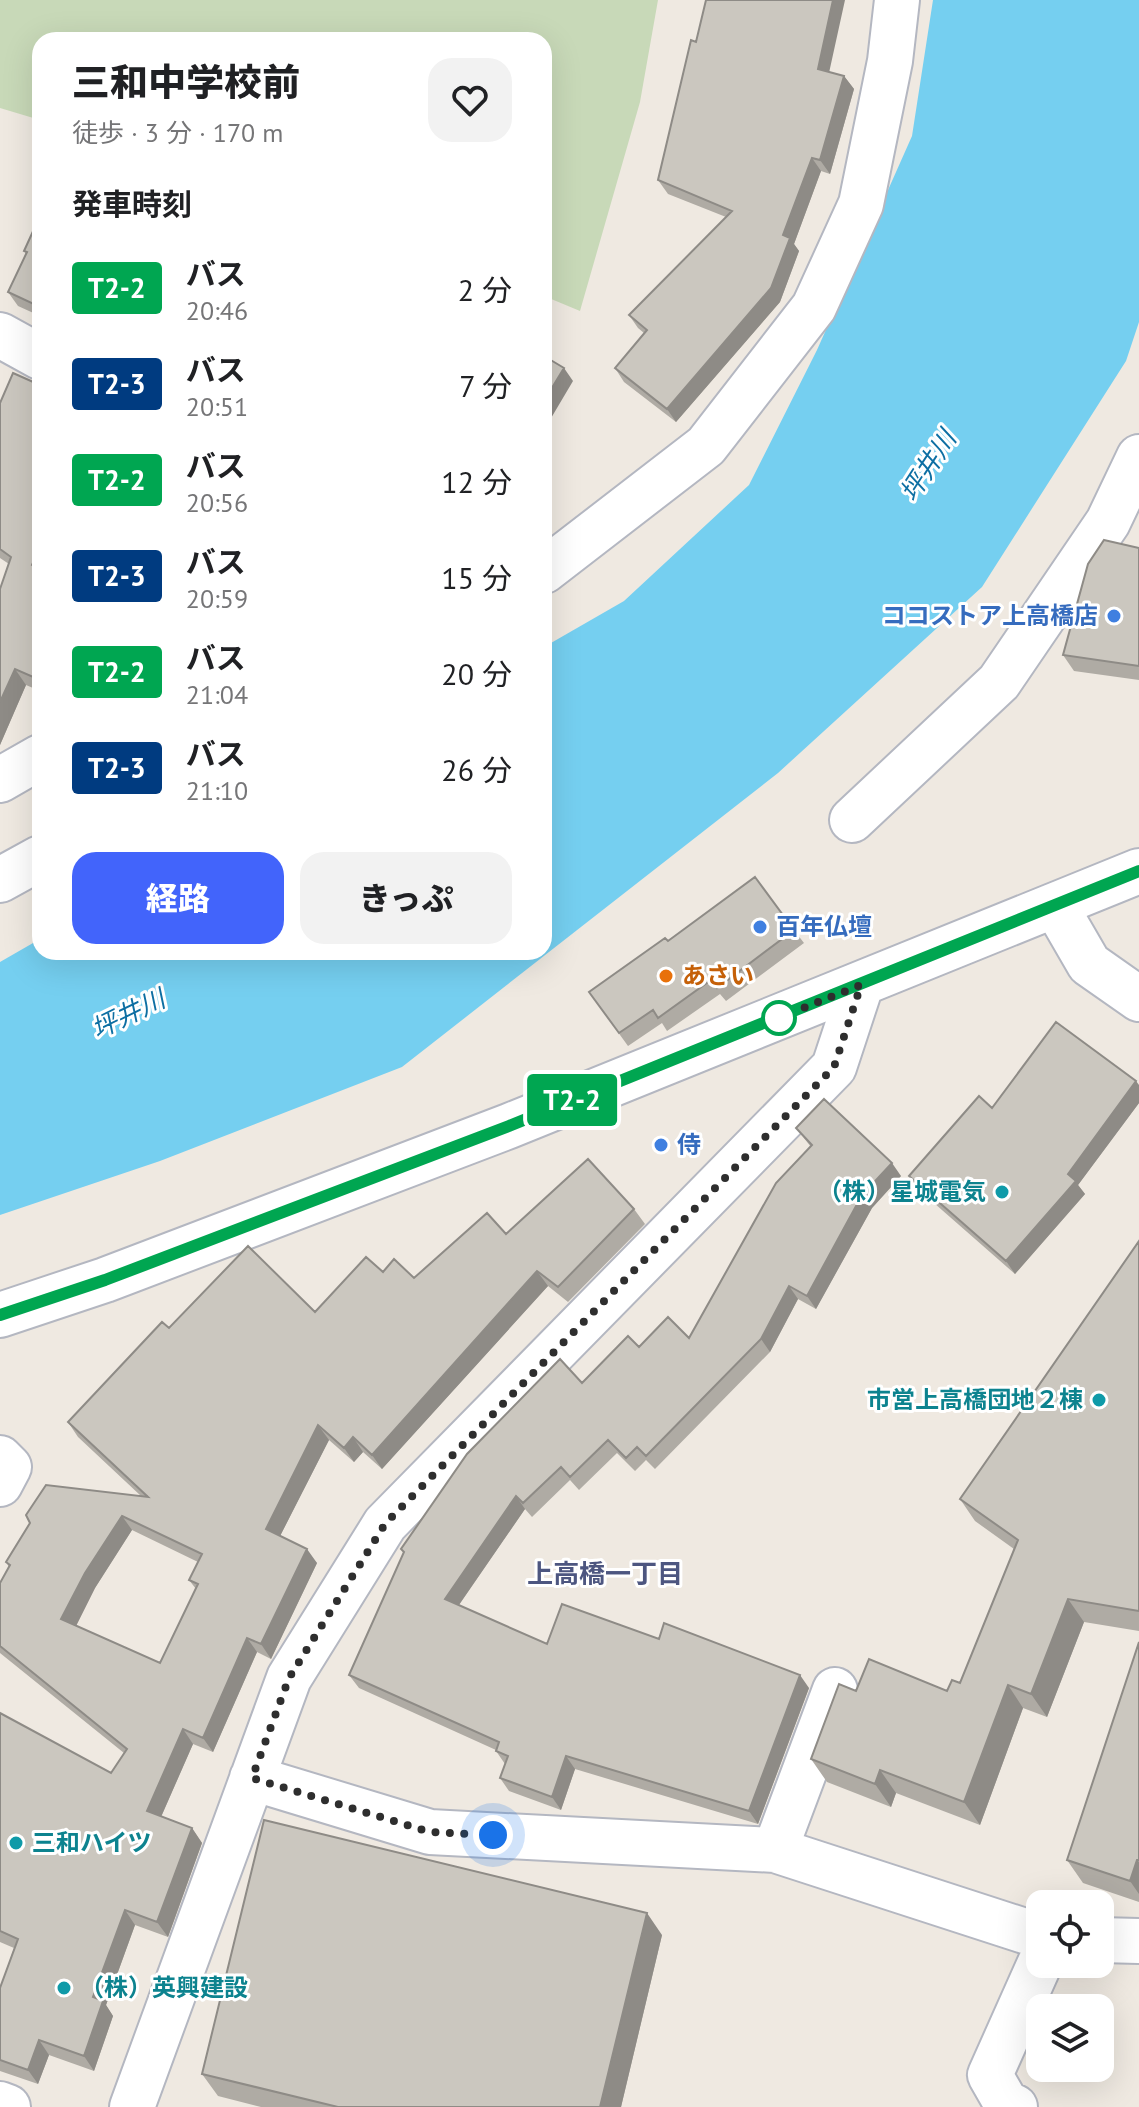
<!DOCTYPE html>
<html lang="ja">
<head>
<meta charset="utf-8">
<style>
  body { margin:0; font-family:"PT Sans","Noto Sans JP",sans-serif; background:#f2f2f2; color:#202124; height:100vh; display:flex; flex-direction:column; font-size:30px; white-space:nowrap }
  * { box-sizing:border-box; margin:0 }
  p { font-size:26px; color:#757577 }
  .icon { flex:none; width:44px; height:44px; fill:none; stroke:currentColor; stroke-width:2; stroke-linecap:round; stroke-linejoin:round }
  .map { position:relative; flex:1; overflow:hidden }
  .panel { position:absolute; left:32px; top:32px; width:520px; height:928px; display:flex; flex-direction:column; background:#fff; border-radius:24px; box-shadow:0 8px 32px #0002 }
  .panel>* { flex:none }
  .badge { padding:0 16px; border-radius:6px; font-size:28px; line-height:52px }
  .tools { position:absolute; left:1026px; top:1890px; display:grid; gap:16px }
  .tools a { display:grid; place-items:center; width:88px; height:88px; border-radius:16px; background:#fff; box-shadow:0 8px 32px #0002; font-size:40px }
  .you { position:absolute; width:40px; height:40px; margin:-20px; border:6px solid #fff; border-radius:50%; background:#1a73e8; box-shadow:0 0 0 12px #1a73e833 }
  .map>.badge { position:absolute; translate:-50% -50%; box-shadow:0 0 0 4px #fff }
  h2 { padding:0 40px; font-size:30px; line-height:72px }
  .round { display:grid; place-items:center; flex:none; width:84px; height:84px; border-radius:24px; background:#f2f2f2 }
  .headline { display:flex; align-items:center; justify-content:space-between; height:136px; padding:0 40px }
  h1 { font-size:38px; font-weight:800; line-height:60px }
  .cta { display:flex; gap:16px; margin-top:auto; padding:16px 40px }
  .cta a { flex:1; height:92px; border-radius:24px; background:#4264fb; color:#fff; font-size:32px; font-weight:800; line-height:92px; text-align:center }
  .cta a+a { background:#f2f2f2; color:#202124 }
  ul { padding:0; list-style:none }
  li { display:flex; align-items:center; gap:24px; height:96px; padding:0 40px }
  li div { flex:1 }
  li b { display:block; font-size:30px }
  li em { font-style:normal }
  li .badge { min-width:88px; font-weight:700; text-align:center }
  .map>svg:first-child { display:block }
</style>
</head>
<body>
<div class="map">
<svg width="1139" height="2107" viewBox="0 0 1139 2107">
  <rect width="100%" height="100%" fill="#efe9e1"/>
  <!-- cemetery -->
  <path fill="#c8d9b8" d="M0,0H658L640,102L580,311L544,296V40H40V120L0,108Z"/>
  <!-- water -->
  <path fill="#75cff0" d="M933,0H1139V322L1126,361L982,587L778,773L402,1067L160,1161L0,1215V962L40,939V952H544V647L624,601L749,485L817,350L912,136Z"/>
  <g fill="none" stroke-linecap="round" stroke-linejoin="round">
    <!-- minor casing -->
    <g stroke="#b4b7c1" stroke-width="48">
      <path id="minor" d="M0,335L40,357
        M544,571L706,446L814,307L861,204L890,61L897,0
        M0,780L40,757
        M852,820L999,682L1108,522L1139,457
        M0,880L40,858
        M1056,907L1089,964L1139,999
        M0,1315L105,1280L509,1126L1139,871
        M0,1458L9,1467L0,1484
        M252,1778L430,1832L775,1850L1040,1936
        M775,1850L835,1690
        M1100,1940L1139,1941
        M0,2104L8,2107
        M132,2107L289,1678L385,1524L834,1067L861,985
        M1015,2107L1006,2103L990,2075L1040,1963"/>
    </g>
    <!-- minor -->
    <use href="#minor" stroke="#fff" stroke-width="44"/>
  </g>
  <!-- wall -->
  <path fill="#afaba4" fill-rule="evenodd" d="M696,42L844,76L854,89L830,174L821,171L794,244L799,251L780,302L676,422L624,382L615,368L644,333L638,328L629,315L726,217L668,194L658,180Z
    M40,216V316L18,306L8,292L26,254L24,251Z
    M40,385V691L26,685L0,745V589L9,564L0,558V403Z
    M1139,548V680L1074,671L1063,655Z
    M794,930L804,943L726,1001L720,994L667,1031L662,1023L628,1046L589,992L668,941Z
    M1139,1085V1103L1078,1185L1085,1194L1015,1274L918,1189L909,1176L992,1108Z
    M796,1128L901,1176L872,1208L816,1309L798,1299L770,1352L655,1469L646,1460L635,1471L617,1453L579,1490L570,1480L532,1517L525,1509L459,1605L547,1644L659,1639L809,1688L758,1824L575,1769L561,1810L509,1791L500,1778L505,1764L496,1751V1750L359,1688L349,1675L404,1553L401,1549L582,1383L639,1347L689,1338L811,1147Z
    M634,1209L645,1224L568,1302L548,1286L382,1469L363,1452L354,1462L329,1440L280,1536L317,1563L271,1659L257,1652L213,1752L193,1744L161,1817L192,1828L202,1843L168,1937L135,1925L106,2005L113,2016L94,2071L49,2055L38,2084L0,2071V1988L14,1948L0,1942V1713L111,1773L124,1753L0,1653V1583L9,1567L6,1562L141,1496L78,1437L68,1422L169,1328L315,1312L383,1272L414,1278L506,1234ZM132,1530L198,1562L189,1580L196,1589L160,1663L76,1626L95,1588Z
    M1139,1241V1631L1084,1622L1047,1717L1023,1708L980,1825L896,1793L891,1807L827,1782L811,1759L856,1691H947L960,1683L1014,1549L975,1521L960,1499Z
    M1139,1642V1902L1083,1883L1067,1860Z
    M662,1935L621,2107H261L218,2096L202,2074Z"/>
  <!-- shaded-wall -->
  <path fill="#8e8b86" d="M833,0H845L827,82L818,69Z
    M844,76L854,89L830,174L820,160Z
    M812,158L821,171L794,244L799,251L780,302L676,422L667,409L783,235Z
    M564,368L573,381L544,430V401Z
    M40,548V576L32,565Z
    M15,669L26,685L0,745V702Z
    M1136,1081L1139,1085V1103L1078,1185L1085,1194L1015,1274L1006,1261L1068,1174Z
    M892,1163L901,1176L872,1208L816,1309L807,1296L862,1195Z
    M537,1271L548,1286L382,1469L372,1455Z
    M789,1286L798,1299L770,1352L761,1339Z
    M318,1425L329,1440L276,1544L266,1529Z
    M353,1437L363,1452L354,1462L344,1448Z
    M516,1496L525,1509L454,1612L445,1599Z
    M122,1516L132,1530L95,1588L72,1634L61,1619L85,1573Z
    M307,1549L317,1563L271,1659L261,1644Z
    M1068,1599L1084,1622L1047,1717L1031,1694Z
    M247,1638L257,1652L213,1752L203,1738Z
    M800,1675L809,1688L758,1824L749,1811Z
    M1008,1685L1023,1708L980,1825L964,1802Z
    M183,1729L193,1744L157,1826L147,1811Z
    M566,1756L575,1769L561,1810L552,1797Z
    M880,1770L896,1793L891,1807L875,1784Z
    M192,1828L202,1843L168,1937L157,1922Z
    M1137,1860L1139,1862V1894L1130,1881Z
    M125,1910L135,1925L106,2005L113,2016L94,2071L84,2056L93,1997Z
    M647,1913L662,1935L621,2107H600Z
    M39,2040L49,2055L38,2084L28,2070Z"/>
  <!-- building -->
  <path fill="#cbc7bf" stroke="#8e8b86" stroke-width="2" fill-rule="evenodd" d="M706,0H833L818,69L844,76L820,160L812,158L783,235L790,238L771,288L667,409L615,368L647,330L629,315L732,211L658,180L691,40L696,42Z
    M40,216V307L8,292L27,252L24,251Z
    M544,356L564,368L544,401Z
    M13,373L40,385V548L32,565L40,571V680L15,669L0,702V589L11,557L0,549V403Z
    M1104,540L1139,548V666L1063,655L1088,564Z
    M755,877L794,930L717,988L711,980L658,1018L653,1010L619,1033L589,992L665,938L668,941Z
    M1056,1022L1136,1081L1068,1174L1076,1181L1006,1261L909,1176L979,1096L992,1108Z
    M824,1099L892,1163L862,1195L807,1296L789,1286L761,1339L646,1456L637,1447L626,1458L608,1440L570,1477L561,1467L523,1503L516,1496L445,1599L547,1644L562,1604L659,1639L664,1623L800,1675L749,1811L566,1756L552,1797L500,1778L508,1756L496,1751L499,1742L349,1675L404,1552L401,1549L467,1454L560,1359L582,1383L628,1336L639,1347L668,1317L689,1338L776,1183L812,1145L796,1128Z
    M588,1159L634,1209L558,1287L537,1271L372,1455L353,1437L344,1448L318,1425L266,1529L307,1549L261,1644L247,1638L203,1738L183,1729L147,1811L192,1828L157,1922L125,1910L93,1997L103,2001L84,2056L39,2040L28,2070L0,2060V1988L18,1939L0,1931V1713L111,1773L127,1749L0,1646V1583L10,1565L6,1562L30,1523L26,1515L46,1485L148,1497L68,1422L162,1322L169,1328L248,1246L315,1312L366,1257L383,1272L394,1259L414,1278L487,1213L506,1234ZM122,1516L202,1554L189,1580L198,1584L160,1663L61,1619L85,1573Z
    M1139,1241V1611L1068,1599L1031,1694L1008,1685L964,1802L880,1770L875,1784L811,1759L839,1684L856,1691L869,1659L947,1691L952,1680L960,1683L1018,1540L960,1499Z
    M1139,1642V1860H1137L1130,1881L1067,1860Z
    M264,1820L647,1913L600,2107H338L202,2074Z"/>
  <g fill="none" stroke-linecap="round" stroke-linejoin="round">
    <!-- line casing -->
    <g stroke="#fff" stroke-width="18">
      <path id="line" d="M0,1315L105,1280L509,1126L1139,871"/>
    </g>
    <!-- line -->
    <use href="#line" stroke="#00a651" stroke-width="12"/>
    <!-- walk -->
    <path stroke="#2e2e2e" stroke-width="8" stroke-dasharray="0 14.4" d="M493,1835L430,1832L252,1778L289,1678L385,1524L834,1067L861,985L773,1020L779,1018"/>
  </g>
  <!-- markers -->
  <g fill="#3f7fe0" stroke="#fff" stroke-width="3">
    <circle cx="1114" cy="616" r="8"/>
    <circle cx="760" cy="927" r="8"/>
    <circle cx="661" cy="1145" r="8"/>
  </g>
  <circle fill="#e8710a" stroke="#fff" stroke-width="3" cx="666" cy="976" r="8"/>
  <circle fill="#fff" stroke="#00a651" stroke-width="4" cx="779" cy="1018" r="16"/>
  <g fill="#0f9aa8" stroke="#fff" stroke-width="3">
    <circle cx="1002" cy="1192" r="8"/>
    <circle cx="1099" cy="1400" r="8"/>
    <circle cx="16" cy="1843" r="8"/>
    <circle cx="64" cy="1988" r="8"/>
  </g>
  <g text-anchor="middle" stroke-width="6" stroke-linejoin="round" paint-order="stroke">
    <!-- shop labels -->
    <g font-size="24" font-weight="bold" fill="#366cbe" stroke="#fff" text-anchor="start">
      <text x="1098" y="624" text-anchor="end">ココストア上高橋店</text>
      <text x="776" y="935">百年仏壇</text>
      <text x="677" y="1153">侍</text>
    </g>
    <!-- food labels -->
    <g font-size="24" font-weight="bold" fill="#c56008" stroke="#fff" text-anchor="start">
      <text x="682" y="984">あさい</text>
    </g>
    <!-- culture labels -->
    <g font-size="24" font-weight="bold" fill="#0d838f" stroke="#fff" text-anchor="end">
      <text x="986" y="1200">（株）星城電気</text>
      <text x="1083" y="1408">市営上高橋団地２棟</text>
      <text x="32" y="1851" text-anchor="start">三和ハイツ</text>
      <text x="80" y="1996" text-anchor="start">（株）英興建設</text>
    </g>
    <!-- water labels -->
    <g font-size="26" font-style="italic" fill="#0d6fa3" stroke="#fff">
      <text transform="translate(928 466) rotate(-57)" y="9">坪井川</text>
      <text transform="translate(128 1014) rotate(-26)" y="9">坪井川</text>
    </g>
    <!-- neighbourhood labels -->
    <g font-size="26" font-weight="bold" fill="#4d5680" stroke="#fff">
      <text x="605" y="1583">上高橋一丁目</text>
    </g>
  </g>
</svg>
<div class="tools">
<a><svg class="icon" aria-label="locate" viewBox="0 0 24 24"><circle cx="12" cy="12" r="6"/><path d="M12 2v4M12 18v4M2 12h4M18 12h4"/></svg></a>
<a><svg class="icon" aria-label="layers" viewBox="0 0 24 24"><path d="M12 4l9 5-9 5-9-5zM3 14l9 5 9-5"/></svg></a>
</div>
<div class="you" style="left:493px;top:1835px"></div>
<b class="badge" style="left:572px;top:1100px;background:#00a651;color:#fff">T2-2</b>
<section class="panel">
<div class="headline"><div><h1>三和中学校前</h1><p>徒歩 · 3 分 · 170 m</p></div><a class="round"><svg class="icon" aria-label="heart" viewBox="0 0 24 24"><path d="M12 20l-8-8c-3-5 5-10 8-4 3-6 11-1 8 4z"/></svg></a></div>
<h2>発車時刻</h2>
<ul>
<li><span class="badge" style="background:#00a651;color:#fff">T2-2</span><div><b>バス</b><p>20:46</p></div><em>2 分</em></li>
<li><span class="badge" style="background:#003b80;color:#fff">T2-3</span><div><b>バス</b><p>20:51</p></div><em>7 分</em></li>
<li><span class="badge" style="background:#00a651;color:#fff">T2-2</span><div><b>バス</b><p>20:56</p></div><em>12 分</em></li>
<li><span class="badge" style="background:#003b80;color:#fff">T2-3</span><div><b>バス</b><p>20:59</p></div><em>15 分</em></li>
<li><span class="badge" style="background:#00a651;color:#fff">T2-2</span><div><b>バス</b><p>21:04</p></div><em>20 分</em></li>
<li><span class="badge" style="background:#003b80;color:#fff">T2-3</span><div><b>バス</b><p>21:10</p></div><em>26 分</em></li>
</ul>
<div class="cta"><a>経路</a><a>きっぷ</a></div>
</section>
</div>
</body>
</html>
